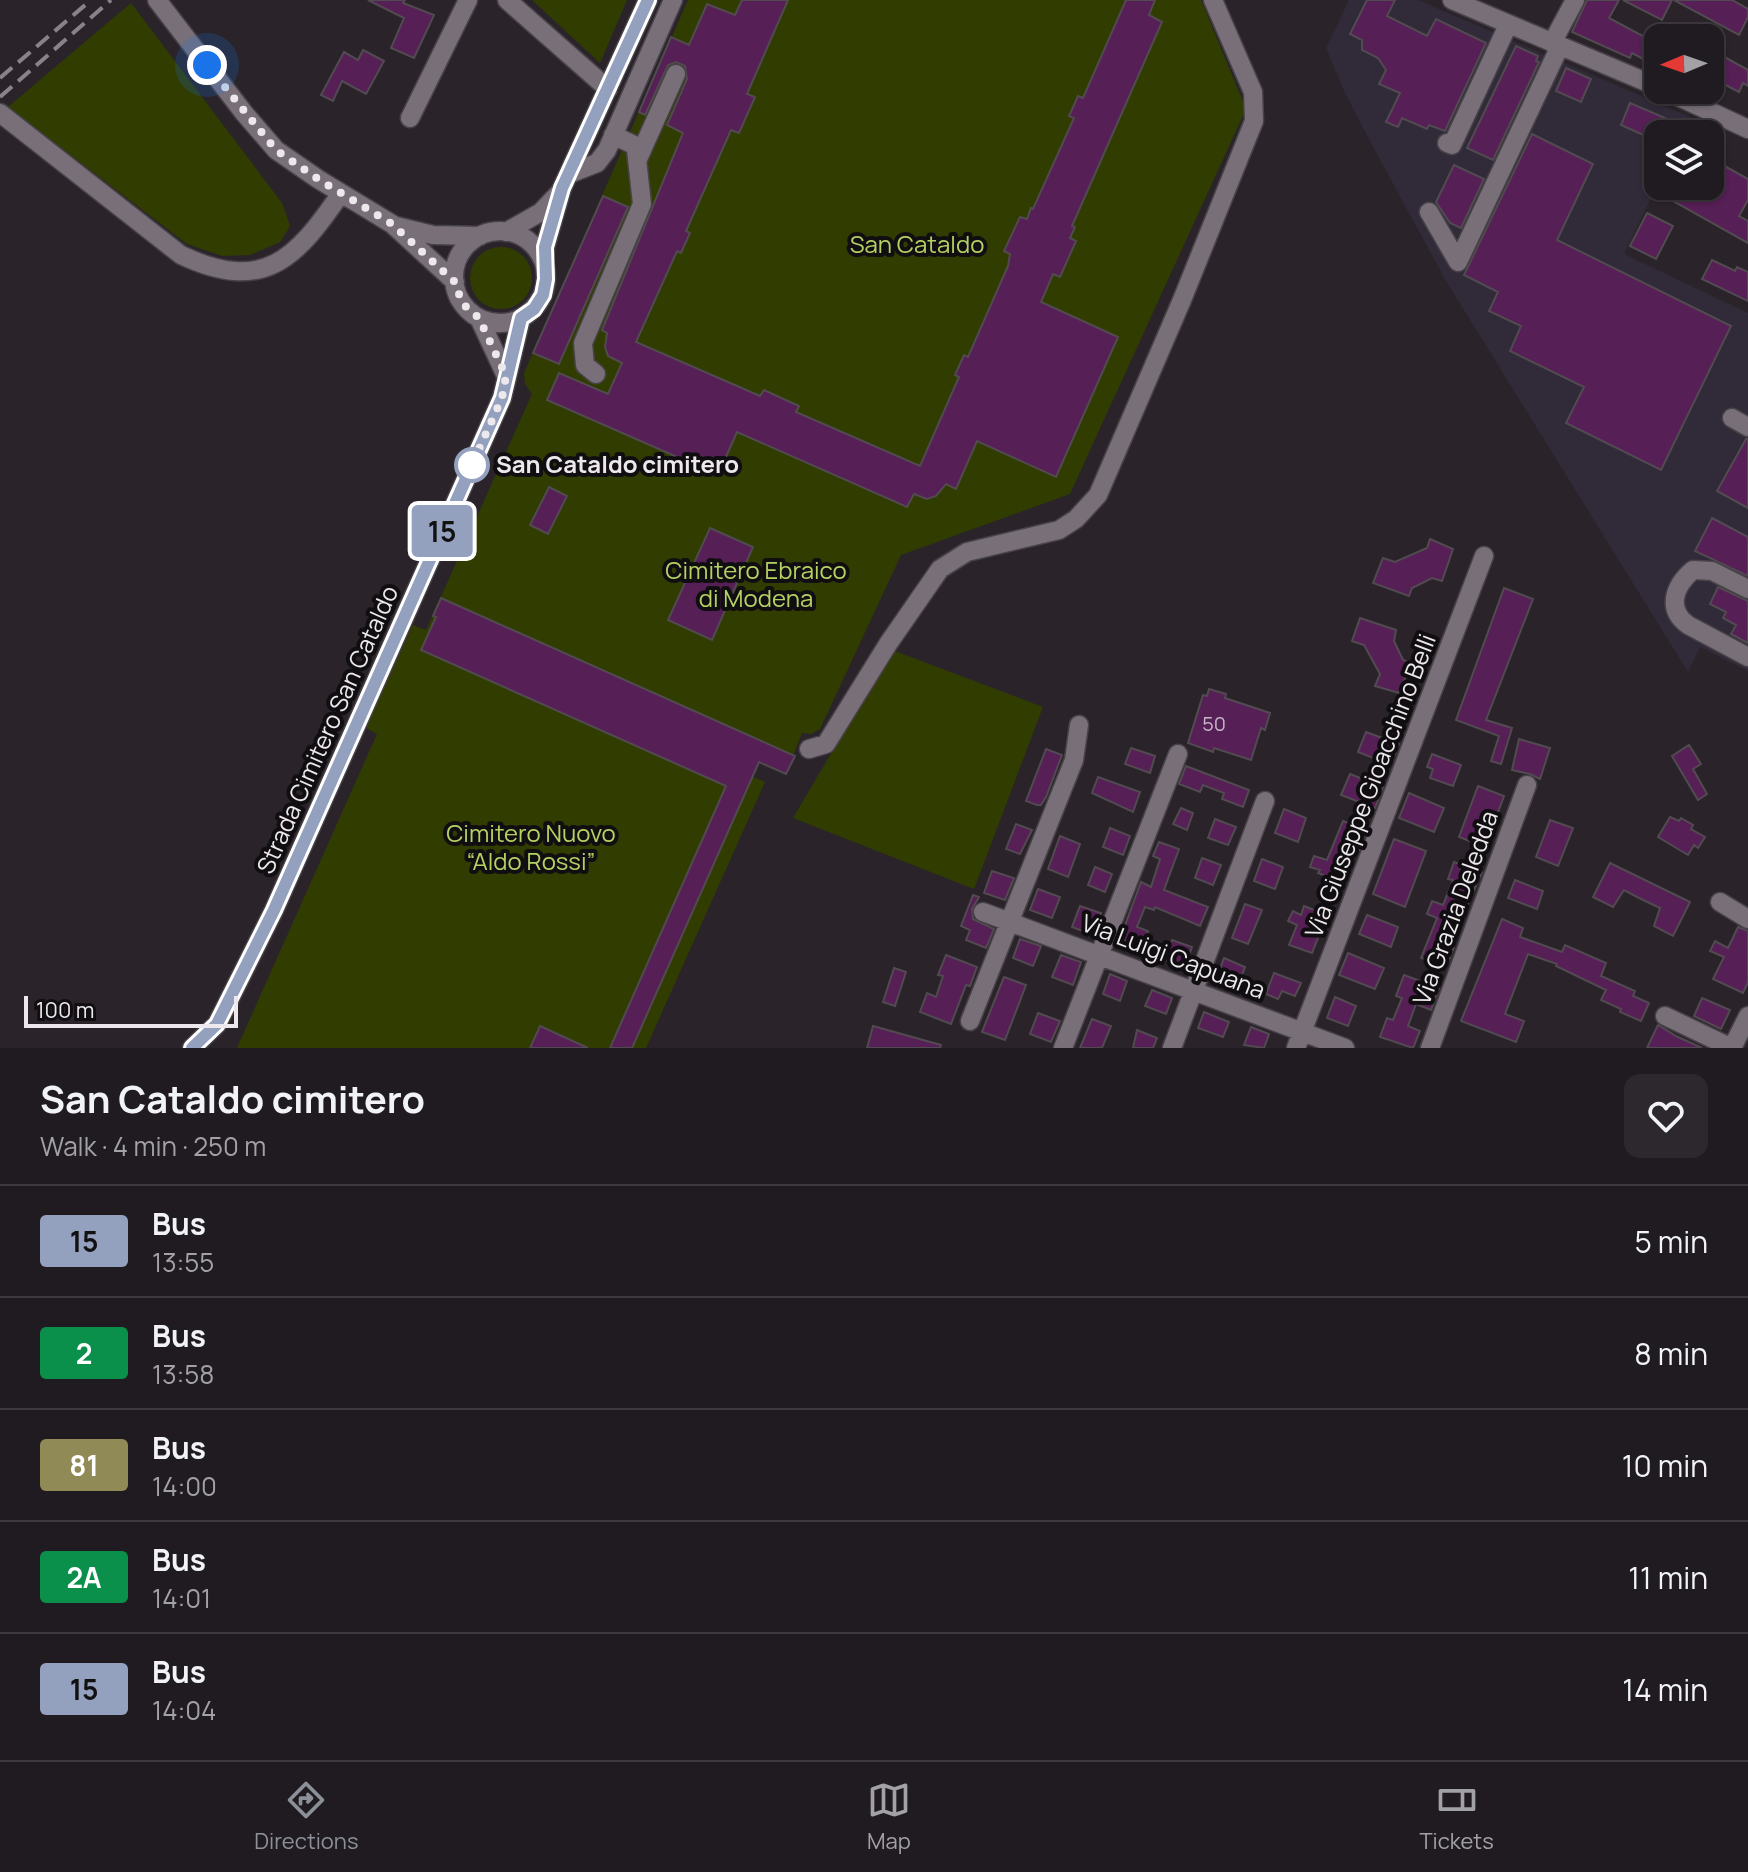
<!DOCTYPE html>
<html lang="en">
<head>
<meta charset="utf-8">
<style>
  body { margin:0; font-family:Manrope,sans-serif; background:#2d282d; color:#f1f3f6; height:100vh; display:flex; flex-direction:column; font-size:30px; white-space:nowrap }
  * { box-sizing:border-box; margin:0 }
  p { font-size:26px; color:#a2a1a5 }
  .icon { flex:none; width:44px; height:44px; fill:none; stroke:currentColor; stroke-width:2; stroke-linecap:round; stroke-linejoin:round }
  .map { position:relative; height:1048px; overflow:hidden }
  .side { display:flex; flex-direction:column; background:#201b20; flex:1 }
  .side>* { flex:none }
  .badge { padding:0 16px; border-radius:6px; font-size:28px; line-height:52px }
  .needle { width:52px; rotate:268deg }
  .buttons { position:absolute; left:1644px; top:24px; display:grid; gap:16px }
  .buttons a { display:grid; place-items:center; width:80px; height:80px; border-radius:16px; background:#201b20; box-shadow:0 2px 6px #0004,0 0 0 2px #3d393e; font-size:40px }
  .scale { position:absolute; left:24px; bottom:20px; width:214px; box-sizing:border-box; padding-left:8px; border:4px solid #ece8ec; border-top:0; font-size:22px; line-height:28px; white-space:nowrap; color:#ece8ec; -webkit-text-stroke:6px #110e11; paint-order:stroke }
  .you { position:absolute; width:40px; height:40px; margin:-20px; border:6px solid #fff; border-radius:50%; background:#1a73e8; box-shadow:0 0 0 12px #1a73e833 }
  .map>.badge { position:absolute; translate:-50% -50%; box-shadow:0 0 0 4px #fff }
  .round { display:grid; place-items:center; flex:none; width:84px; height:84px; border-radius:16px; background:#2d282d }
  .summary { display:flex; align-items:center; justify-content:space-between; height:136px; padding:0 40px }
  h1 { font-size:38px; font-weight:700; line-height:60px }
  ul { padding:0; list-style:none }
  li { display:flex; align-items:center; gap:24px; height:112px; padding:0 40px; border-top:2px solid #3d393e }
  li div { flex:1 }
  li b { display:block; font-size:30px }
  li em { font-style:normal }
  li .badge { min-width:88px; font-weight:700; text-align:center }
  .menu { display:flex; justify-content:space-around; align-items:center; height:112px; border-top:2px solid #3d393e; background:#201b20; font-size:22px; color:#a2a1a5 }
  .menu a { display:grid; justify-items:center; gap:4px }
  .menu .current { color:#8c9099 }
  .map>svg:first-child { display:block }
</style>
</head>
<body>
<div class="map">
<svg width="1748" height="1048" viewBox="0 0 1748 1048">
  <rect width="100%" height="100%" fill="#2a242a"/>
  <!-- industrial -->
  <path fill="#312a39" d="M1349,0H1418L1690,117L1682,134H1658V184L1624,254L1748,313V671L1700,647L1688,672L1446,281L1372,145L1344,91L1326,48Z"/>
  <!-- green -->
  <path fill="#313d00" d="M532,0H627L600,63Z
    M688,0H1201L1246,109L1070,494L901,555L820,729L811,734L802,733L786,774L759,762L753,777L765,782L646,1048H237L377,734L366,728L413,625L426,630L532,394L525,384L524,373Z
    M131,3L282,203L290,226L280,242L250,255L222,256L187,244L8,107Z
    M470 278a31 31 0 1 1 62 0a31 31 0 1 1-62 0Z
    M892,650L1043,707L974,889L793,818Z"/>
  <!-- building -->
  <path fill="#561f56" stroke="#524a51" stroke-width="2" d="M368,0H405L403,3L434,15L414,58L391,48L404,18Z
    M742,0H788L747,94L755,97L739,133L731,130L686,231L690,233L681,253L677,251L636,342L760,396L764,390L799,406L796,412L920,466L959,377L955,375L964,355L968,357L1008,266L1010,254L1004,251L1020,217L1027,219L1031,208L1033,209L1074,118L1069,116L1078,96L1083,98L1126,0H1155L1149,15L1162,22L1072,226L1075,227L1070,238L1076,241L1060,277L1053,274L1041,302L1118,337L1056,477L977,441L956,489L946,484L936,496L927,499L914,494L907,507L737,432L718,475L547,400L559,373L608,394L622,363L608,356L605,347L607,333L602,330L683,133L667,125L687,79L685,66L676,62L668,65L645,115L639,112L671,37L689,45L707,4L735,15Z
    M1367,0H1395L1387,16L1427,36L1436,19L1486,43L1445,131L1429,125L1427,129L1402,118L1398,127L1386,122L1400,93L1379,84L1386,70L1378,58L1362,50V40L1350,34Z
    M1587,0H1619L1609,18L1658,44V67L1632,53L1630,58L1572,32Z
    M1623,0H1672L1662,20Z
    M1674,0H1732L1748,9V17L1739,35Z
    M1516,46L1538,56L1536,61L1539,62L1493,160L1467,148Z
    M1710,49L1748,70V86L1743,83L1739,92L1710,77Z
    M363,50L384,61L366,94L342,81L333,101L321,95L344,52L358,60Z
    M1566,68L1591,79L1581,102L1556,91Z
    M1630,103L1679,124L1675,134H1658V151L1644,145L1648,137L1621,125Z
    M1532,134L1593,164L1557,240L1731,326L1661,470L1566,423L1584,387L1510,351L1521,326L1489,311L1498,292L1464,275Z
    M1710,158L1748,179V200L1739,216L1748,221V243L1659,193L1663,186H1710Z
    M1454,165L1484,179L1461,228L1450,223L1436,202Z
    M603,196L628,207L559,364L533,353Z
    M1647,213L1673,226L1656,259L1630,246Z
    M1712,260L1735,271L1737,267L1748,272V301L1702,279Z
    M1746,439H1748V508L1717,491Z
    M549,487L567,496L548,534L530,525Z
    M1712,518L1748,537V576L1695,551Z
    M710,528L753,547L712,640L668,620Z
    M1430,539L1453,549L1442,581L1432,578L1412,588L1409,596L1373,583L1383,558L1395,562L1427,548Z
    M1718,587L1748,601V643L1731,634L1736,625L1723,618L1726,612L1710,604Z
    M1504,588L1533,599L1486,720L1512,728L1501,764L1491,761L1499,736L1456,720Z
    M441,598L795,756L786,774L759,762L632,1048H610L726,786L421,650L436,617L433,616Z
    M1360,618L1396,630L1394,641L1403,660L1411,663L1399,693L1375,686L1380,674L1364,645L1352,641Z
    M1209,689L1226,694L1225,698L1270,713L1265,730L1261,728L1251,760L1214,748L1213,752L1188,743L1203,695L1207,696Z
    M1366,732L1399,744L1391,765L1358,752Z
    M1519,739L1550,748L1540,779L1530,774L1512,770Z
    M1689,745L1701,764L1693,769L1707,794L1698,800L1672,756Z
    M1131,748L1155,756L1150,773L1125,764Z
    M1046,749L1062,755L1046,797L1041,805H1037L1026,801Z
    M1432,754L1461,765L1453,786L1430,778L1433,769L1427,767Z
    M1186,766L1249,790L1243,807L1222,799L1224,793L1203,785L1200,792L1179,784Z
    M1350,774L1383,787L1375,808L1341,795Z
    M1098,777L1140,792L1133,812L1092,793Z
    M1478,786L1504,796L1485,847L1459,837Z
    M1409,793L1444,808L1434,832L1399,818Z
    M1181,808L1193,813L1187,830L1173,824Z
    M1284,809L1306,818L1298,842L1275,833Z
    M1670,817L1679,821L1681,818L1693,825L1691,829L1705,837L1698,848L1694,845L1688,855L1658,837Z
    M1215,819L1236,827L1228,845L1208,838Z
    M1550,820L1573,828L1558,866L1536,857Z
    M1343,821L1366,830L1359,850L1352,848L1339,881L1318,873L1320,870L1310,867L1314,856L1327,860Z
    M1016,824L1032,830L1020,854L1006,849Z
    M1110,828L1130,836L1123,855L1103,847Z
    M1060,836L1080,844L1068,877L1048,869Z
    M1394,839L1426,851L1405,907L1373,894Z
    M1159,842L1179,849L1164,890L1208,907L1200,926L1155,907L1154,910L1145,907L1137,927L1148,931L1141,947L1120,939L1141,882L1151,887L1160,859L1153,856Z
    M1202,858L1221,865L1213,885L1195,878Z
    M1262,859L1283,867L1275,889L1254,881Z
    M1454,862L1482,872L1450,945L1454,947L1446,968L1421,958L1437,918L1427,914L1432,901L1443,905L1453,880L1448,879Z
    M1610,863L1690,902L1673,936L1654,926L1660,908L1639,898L1624,890L1613,907L1593,897Z
    M1095,867L1112,874L1105,892L1088,885Z
    M992,871L1014,878L1005,900L984,893Z
    M1515,880L1543,891L1537,909L1508,898Z
    M1038,889L1060,897L1052,918L1030,910Z
    M973,895L979,897L972,909L973,919L994,929L986,948L966,940L970,930L961,926Z
    M1245,904L1262,910L1248,944L1232,938Z
    M1080,906L1101,913L1093,935L1072,927Z
    M1304,906L1327,915L1312,953L1289,945L1297,925L1288,921L1293,911L1301,915Z
    M1367,915L1398,927L1391,947L1359,934Z
    M1502,919L1523,928L1520,937L1562,952L1565,945L1606,963L1601,976L1635,991L1633,996L1649,1003L1641,1021L1620,1012L1621,1009L1601,1000L1606,990L1556,966L1557,964L1528,954L1505,1014L1524,1021L1516,1042L1461,1021Z
    M1738,927L1748,931V982L1743,993L1713,979L1724,957L1710,951L1715,941L1728,948Z
    M1020,939L1041,946L1033,966L1013,958Z
    M1172,940L1192,947L1184,968L1164,960Z
    M1348,953L1384,968L1375,989L1339,975Z
    M946,955L977,967L970,986L966,985L951,1024L920,1012L927,993L936,997L943,976L938,975Z
    M1061,955L1081,962L1073,985L1052,977Z
    M1224,958L1245,967L1237,988L1216,980Z
    M894,968L906,972L895,1006L883,1002Z
    M1274,973L1301,983L1295,996L1282,991L1278,999L1266,994Z
    M1110,974L1127,981L1120,1001L1103,994Z
    M1404,975L1439,988L1431,1010L1416,1004L1408,1026L1420,1031L1413,1048L1380,1037L1387,1018L1393,1020L1402,998L1396,996Z
    M1004,977L1026,985L1005,1040L982,1032Z
    M1152,990L1172,998L1166,1014L1145,1006Z
    M1335,997L1356,1006L1348,1026L1327,1018Z
    M1702,998L1730,1010L1721,1029L1694,1016Z
    M1204,1012L1229,1022L1223,1037L1198,1028Z
    M1038,1013L1060,1021L1051,1042L1030,1034Z
    M1092,1019L1111,1026L1102,1048H1080Z
    M1658,1025L1678,1037L1702,1048H1647Z
    M540,1026L588,1048H530Z
    M873,1026L941,1045L940,1048H867Z
    M1251,1027L1269,1034L1264,1048L1244,1045Z
    M1137,1030L1157,1038L1153,1048H1133Z"/>
  <g fill="none" stroke-linecap="round" stroke-linejoin="round">
    <!-- minor casing -->
    <g stroke="#474247" stroke-width="21">
      <path id="minor" d="M157,0L244,113L276,150L318,179L392,224L455,282
        M507,0L608,89
        M1452,0L1658,87
        M1552,43L1575,0
        M1664,90L1748,129
        M0,113L181,255C264,294 296,259 341,193
        M410,118L468,0
        M1447,143L1452,145L1508,25
        M638,159L676,74
        M569,174L597,163L607,150L673,0
        M1429,212L1458,262L1560,46
        M396,226L433,235L480,236
        M454 277a46 46 0 1 1 92 0a46 46 0 1 1-92 0Z
        M506,232L541,212L561,191
        M544,263L545,247L562,188L648,0
        M479,318L506,376
        M596,374L585,365L583,343L642,204L636,150L634,145L613,135
        M1732,418L1748,427
        M1748,589L1712,571L1693,570C1674,586 1666,609 1688,625L1748,657
        M809,749L826,744L888,644L940,569L967,552L1059,530L1076,519L1098,495L1182,300L1254,121L1253,92L1213,0
        M1720,902L1748,919
        M983,912L1345,1048
        M1665,1016L1732,1048
        M970,1021L1074,760L1079,725
        M192,1048L217,1024L274,910L502,398L521,318
        M1063,1048L1178,754
        M1172,1048L1265,801
        M1296,1048L1484,556
        M1430,1048L1527,785
        M1732,1048L1748,1016"/>
    </g>
    <!-- minor -->
    <use href="#minor" stroke="#786f78" stroke-width="18"/>
    <!-- rail -->
    <path stroke="#888388" stroke-width="4" stroke-dasharray="16 8" stroke-linecap="butt" d="M0,78L91,0
      M0,97L111,0"/>
  </g>
  <g fill="none" stroke-linecap="round" stroke-linejoin="round">
    <!-- line casing -->
    <g stroke="#fff" stroke-width="18">
      <path id="line" d="M192,1048L217,1024L274,910L502,398L521,318L534,309L543,295L546,279L545,247L562,188L648,0"/>
    </g>
    <!-- line -->
    <use href="#line" stroke="#93a0be" stroke-width="12"/>
    <!-- walk -->
    <path stroke="#ece8ec" stroke-width="8" stroke-dasharray="0 14.4" d="M207,65L276,150L318,179L392,224L455,282L462,303L479,318L506,376L502,398L471,467L472,465"/>
  </g>
  <!-- markers -->
  <circle fill="#fff" stroke="#93a0be" stroke-width="4" cx="472" cy="465" r="16"/>
  <g text-anchor="middle" stroke-width="8" stroke-linejoin="round" paint-order="stroke">
    <!-- number labels -->
    <g font-size="20" fill="#c6b6c6">
      <text x="1214" y="731">50</text>
    </g>
    <!-- park labels -->
    <g font-size="24" fill="#b6d163" stroke="#110e11">
      <text x="917" y="253">San Cataldo</text>
      <text x="756" y="579">Cimitero Ebraico<tspan x="756" dy="28">di Modena</tspan></text>
      <text x="531" y="842">Cimitero Nuovo<tspan x="531" dy="28">“Aldo Rossi”</tspan></text>
    </g>
    <!-- stop labels -->
    <g font-size="24" font-weight="bold" fill="#ece8ec" stroke="#110e11" text-anchor="start">
      <text x="496" y="473">San Cataldo cimitero</text>
    </g>
    <!-- street labels -->
    <g font-size="24" fill="#ece8ec" stroke="#110e11">
      <text transform="translate(328 730) rotate(-66)" y="8">Strada Cimitero San Cataldo</text>
      <text transform="translate(1371 786) rotate(-69)" y="8">Via Giuseppe Gioacchino Belli</text>
      <text transform="translate(1456 908) rotate(-70)" y="8">Via Grazia Deledda</text>
      <text transform="translate(1173 957) rotate(21)" y="8">Via Luigi Capuana</text>
    </g>
  </g>
</svg>
<div class="buttons">
<a><svg class="needle" viewBox="-14 -14 28 28"><path d="M0-13l5 13h-10z" fill="#e53935"/><path d="M0 13l5-13h-10z" fill="#a2a1a5"/></svg></a>
<a><svg class="icon" aria-label="layers" viewBox="0 0 24 24"><path d="M12 4l9 5-9 5-9-5zM3 14l9 5 9-5"/></svg></a>
</div>
<div class="scale">100 m</div>
<div class="you" style="left:207px;top:65px"></div>
<b class="badge" style="left:442px;top:531px;background:#93a0be;color:#111">15</b>
</div>
<section class="side">
<div class="summary"><div><h1>San Cataldo cimitero</h1><p>Walk · 4 min · 250 m</p></div><a class="round"><svg class="icon" aria-label="heart" viewBox="0 0 24 24"><path d="M12 20l-8-8c-3-5 5-10 8-4 3-6 11-1 8 4z"/></svg></a></div>
<ul>
<li><span class="badge" style="background:#93a0be;color:#111">15</span><div><b>Bus</b><p>13:55</p></div><em>5 min</em></li>
<li><span class="badge" style="background:#0a904b;color:#fff">2</span><div><b>Bus</b><p>13:58</p></div><em>8 min</em></li>
<li><span class="badge" style="background:#908b56;color:#fff">81</span><div><b>Bus</b><p>14:00</p></div><em>10 min</em></li>
<li><span class="badge" style="background:#0a904b;color:#fff">2A</span><div><b>Bus</b><p>14:01</p></div><em>11 min</em></li>
<li><span class="badge" style="background:#93a0be;color:#111">15</span><div><b>Bus</b><p>14:04</p></div><em>14 min</em></li>
</ul>
</section>
<nav class="menu">
<a class="current"><svg class="icon" aria-label="directions" viewBox="0 0 24 24"><path d="M12 3l9 9-9 9-9-9zM9 14v-3h6M13 9l2 2-2 2"/></svg>Directions</a>
<a><svg class="icon" aria-label="map" viewBox="0 0 24 24"><path d="M3 6l6-2 6 2 6-2v14l-6 2-6-2-6 2zM9 4v14M15 6v14"/></svg>Map</a>
<a><svg class="icon" aria-label="tickets" viewBox="0 0 24 24"><path d="M3 7h18v10H3zM15 7v10"/></svg>Tickets</a>
</nav>
</body>
</html>
